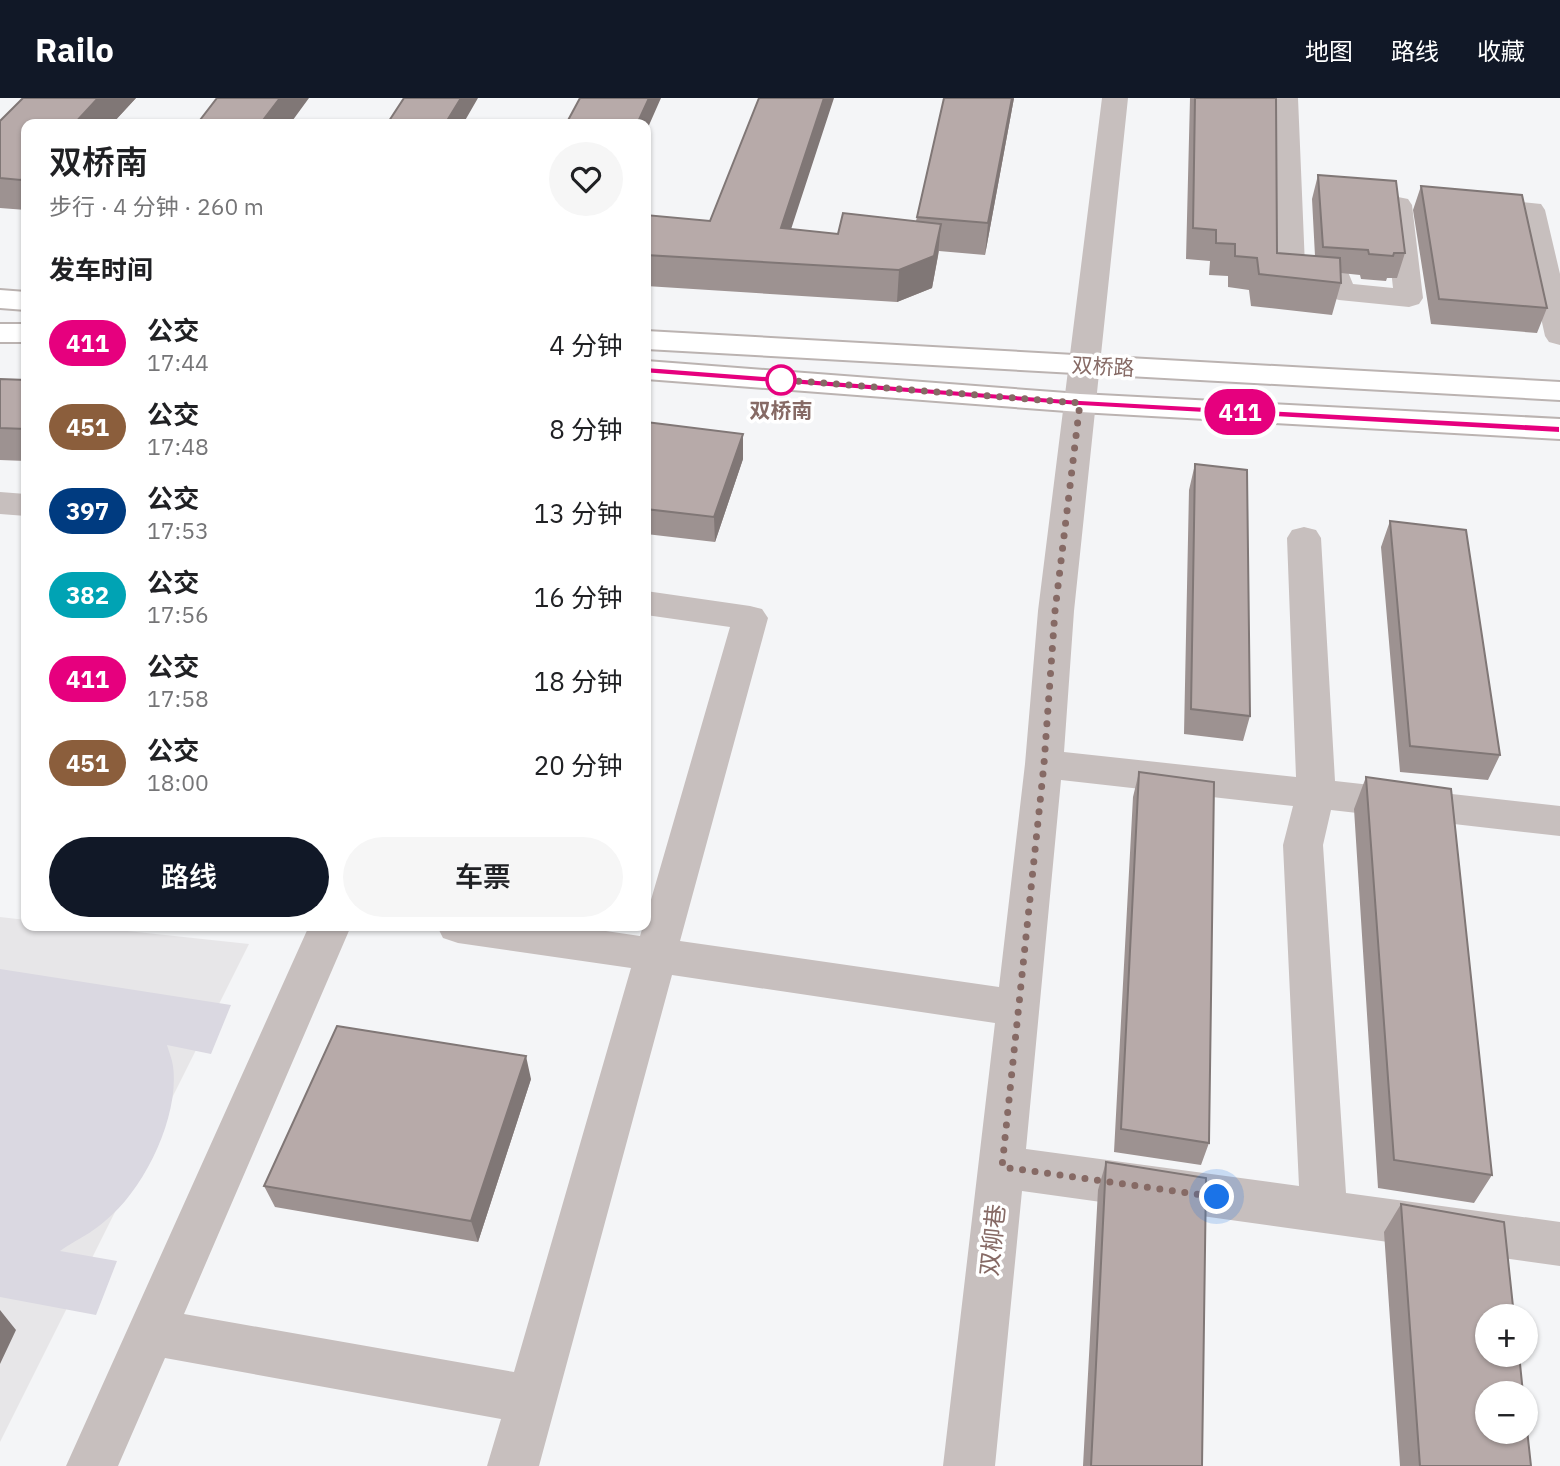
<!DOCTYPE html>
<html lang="zh">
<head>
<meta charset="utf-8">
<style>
  body { margin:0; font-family:"IBM Plex Sans","Noto Sans SC",sans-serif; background:#f6f6f6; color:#202124; height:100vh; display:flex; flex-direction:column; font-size:26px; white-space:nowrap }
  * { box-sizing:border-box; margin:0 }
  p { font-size:23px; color:#757577 }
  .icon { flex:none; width:38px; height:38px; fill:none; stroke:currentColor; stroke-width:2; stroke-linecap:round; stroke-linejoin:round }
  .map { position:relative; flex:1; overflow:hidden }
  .sheet { position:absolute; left:21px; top:21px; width:630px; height:812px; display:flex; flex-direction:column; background:#fff; border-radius:14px; box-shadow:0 2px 5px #0004 }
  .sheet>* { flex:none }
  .badge { padding:0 14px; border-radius:23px; font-size:24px; line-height:46px }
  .fabs { position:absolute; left:1475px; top:1206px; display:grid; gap:14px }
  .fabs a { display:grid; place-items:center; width:63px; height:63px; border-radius:50%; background:#fff; box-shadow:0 2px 5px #0004; font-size:35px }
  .you { position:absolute; width:35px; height:35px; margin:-18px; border:5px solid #fff; border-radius:50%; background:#1a73e8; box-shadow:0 0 0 10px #1a73e833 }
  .map>.badge { position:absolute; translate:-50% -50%; box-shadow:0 0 0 4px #fff }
  h2 { padding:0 28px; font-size:26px; line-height:63px }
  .round { display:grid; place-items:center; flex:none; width:74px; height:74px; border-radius:37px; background:#f6f6f6 }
  .head { display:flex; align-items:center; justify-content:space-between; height:119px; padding:0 28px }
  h1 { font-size:33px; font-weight:600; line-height:52px }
  .action { display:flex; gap:14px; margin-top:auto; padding:14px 28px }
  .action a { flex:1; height:80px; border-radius:42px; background:#111827; color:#fff; font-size:28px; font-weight:600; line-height:80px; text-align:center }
  .action a+a { background:#f6f6f6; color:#202124 }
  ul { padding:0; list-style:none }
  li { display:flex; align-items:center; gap:21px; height:84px; padding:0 28px }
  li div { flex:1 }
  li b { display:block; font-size:26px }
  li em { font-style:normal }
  li .badge { min-width:77px; font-weight:700; text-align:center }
  header { display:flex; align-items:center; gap:42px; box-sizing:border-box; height:98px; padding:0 35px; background:#111827; color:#fff }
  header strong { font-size:33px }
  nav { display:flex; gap:38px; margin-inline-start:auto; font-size:24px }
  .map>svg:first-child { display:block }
</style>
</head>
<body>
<header>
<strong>Railo</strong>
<nav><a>地图</a><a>路线</a><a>收藏</a></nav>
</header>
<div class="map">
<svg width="1560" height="1368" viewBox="0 0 1560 1368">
  <rect width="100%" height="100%" fill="#f4f5f7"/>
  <!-- built -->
  <path fill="#e7e6e8" d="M0,819L26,822V828H81L249,846L0,1344Z"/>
  <!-- green -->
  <path fill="#dad8e1" d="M0,871L231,907L211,956L167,947C169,954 172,961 173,968C180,1018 144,1092 105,1123C92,1135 74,1143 60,1153L117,1163L96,1217L0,1199Z"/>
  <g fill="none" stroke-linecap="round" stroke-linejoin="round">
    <!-- major casing -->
    <g stroke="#bbb3b1" stroke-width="4">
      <path id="major" d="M0,192L26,194V212L0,210Z
        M0,226H26V244H0Z
        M646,233L1560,284V302L646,251Z
        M646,263L1080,296L1560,321V341L1080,314L646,281Z"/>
    </g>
    <!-- minor -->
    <path fill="#c7bfbe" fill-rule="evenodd" d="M1102,0H1128L1074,513L1064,654L1296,679L1287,440L1292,432L1304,429L1316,432L1321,440L1335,683L1560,708V738L1331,712L1323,747L1346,1095L1560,1124V1168L1022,1093L995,1368H943L995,925L672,877L539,1368H487L501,1321L165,1260L118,1368H66L309,828H351L184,1216L514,1274L631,870L458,845L443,840L437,828H572L640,838L643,828H646V819L730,529L646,517V493L750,508L762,511L768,520L680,843L999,889L1025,666L1038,513ZM1061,682L1293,708L1283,747L1299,1088L1026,1051Z
      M1272,0H1298L1305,168L1348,174L1353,186L1393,190L1384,107L1388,101L1398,99L1408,101L1412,107L1423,200L1419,206L1409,209L1339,202L1329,199L1324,187L1281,181L1277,175Z
      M1472,99L1541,106L1545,112L1560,176V247L1549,244L1545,238L1519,119L1462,113L1458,107L1462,101Z
      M0,394L26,396V418L0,416Z"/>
    <!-- major -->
    <use href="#major" fill="#fff" fill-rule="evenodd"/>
  </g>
  <!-- wall -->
  <path fill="#9d9291" d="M23,0H136L112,26H26V112L0,110V23Z
    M1014,0L985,157L939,153L932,190L897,204L646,188V117L838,136L916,123L917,119Z
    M1190,0H1276L1277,155L1315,158L1312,101L1318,77L1405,155L1397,180H1387L1386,183L1361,181L1360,177L1341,175V185L1332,217L1251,208L1249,192L1228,189V178L1209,177L1210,163L1186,161Z
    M1421,88L1547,210L1537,235L1431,226L1413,112Z
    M0,281L26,282V363L0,362Z
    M646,324L743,336V361L715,444L646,436Z
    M1195,366L1250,618L1243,643L1184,636L1189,392Z
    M1390,423L1500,657L1488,682L1400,674L1381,449Z
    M1139,674L1209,1045L1201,1067L1114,1054L1133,699Z
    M1366,679L1492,1077L1474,1105L1378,1090L1354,711Z
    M531,981L478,1144L275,1109L264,1088Z
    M1106,1064L1202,1368H1083L1098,1092Z
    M1401,1106L1531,1368H1400L1384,1134Z"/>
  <!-- shaded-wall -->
  <path fill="#807776" d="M98,0H136L112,26H74Z
    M280,0H309L290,26H260Z
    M461,0H478L463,26H445Z
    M649,0H661L646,34V26H637Z
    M824,0H834L781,162V130Z
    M1012,0H1014L985,157L988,125Z
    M26,76V96L21,82Z
    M941,126L938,157L932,190L897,204L899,172Z
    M743,336V361L715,444L714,419Z
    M526,958L531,981L478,1144L471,1123Z
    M0,1212L16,1232L0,1266Z"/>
  <!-- building -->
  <path fill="#b7aaa9" stroke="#807776" stroke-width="2" d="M23,0H98L74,26H26V76L21,82L0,80V23Z
    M217,0H280L260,26H197Z
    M404,0H461L445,26H387Z
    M580,0H649L637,26H566Z
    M759,0H824L781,130L838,136L843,115L941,126L934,158L899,172L646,157V117L710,123Z
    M944,0H1012L988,125L917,119Z
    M1195,0H1276L1277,155L1340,160L1341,185L1259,176L1257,160L1235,158V146L1216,145V132L1193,130Z
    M1318,77L1396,83L1405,155H1394L1393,158L1369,156L1368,152L1323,149Z
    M1421,88L1522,97L1547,210L1439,201Z
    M0,281L26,282V331L0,330Z
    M646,324L743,336L714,419L646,411Z
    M1195,366L1247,372L1250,618L1191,611Z
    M1390,423L1466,432L1500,657L1410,648Z
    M1139,674L1214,684L1209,1045L1121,1031Z
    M1366,679L1451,691L1492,1077L1394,1062Z
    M337,928L526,958L471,1123L264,1088Z
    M1106,1064L1206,1080L1202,1368H1091Z
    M1401,1106L1504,1124L1514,1218H1488V1256H1519L1523,1295H1488V1334H1526V1322L1531,1368H1420Z"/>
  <!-- line -->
  <path fill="#e6007e" stroke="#fff" stroke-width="2" d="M646,269L1080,302L1560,328V335L1080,308L642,275V270Z"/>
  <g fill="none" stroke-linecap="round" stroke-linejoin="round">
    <!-- walk -->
    <path stroke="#866a65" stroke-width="7" stroke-dasharray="0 12.6" d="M781,282L771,281L1080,305L1055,513L1044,666L1002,1069L1217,1099"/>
  </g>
  <!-- markers -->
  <circle fill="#fff" stroke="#e6007e" stroke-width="3.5" cx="781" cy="282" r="14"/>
  <g text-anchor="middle" stroke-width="7" stroke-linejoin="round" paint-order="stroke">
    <!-- far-street labels -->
    <g font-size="21" fill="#866a65" stroke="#fff">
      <text transform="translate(1103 269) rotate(3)" y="7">双桥路</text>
    </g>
    <!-- far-stop labels -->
    <g font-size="21" font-weight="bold" fill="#866a65" stroke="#fff">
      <text x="781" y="320">双桥南</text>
    </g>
    <!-- street labels -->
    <g font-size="24" fill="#866a65" stroke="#fff">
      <text transform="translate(993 1142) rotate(-84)" y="8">双柳巷</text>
    </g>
  </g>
</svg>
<div class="fabs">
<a>+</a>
<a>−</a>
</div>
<div class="you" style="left:1217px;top:1099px"></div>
<b class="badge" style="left:1240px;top:314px;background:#e6007e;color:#fff">411</b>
<section class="sheet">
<div class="head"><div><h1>双桥南</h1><p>步行 · 4 分钟 · 260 m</p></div><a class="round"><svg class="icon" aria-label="heart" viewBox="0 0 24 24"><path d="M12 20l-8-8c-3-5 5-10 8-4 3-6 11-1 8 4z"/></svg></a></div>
<h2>发车时间</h2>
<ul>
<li><span class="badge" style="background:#e6007e;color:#fff">411</span><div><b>公交</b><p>17:44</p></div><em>4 分钟</em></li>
<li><span class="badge" style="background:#8b5e3c;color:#fff">451</span><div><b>公交</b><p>17:48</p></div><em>8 分钟</em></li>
<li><span class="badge" style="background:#003b80;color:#fff">397</span><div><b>公交</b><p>17:53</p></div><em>13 分钟</em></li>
<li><span class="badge" style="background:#00a3b4;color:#fff">382</span><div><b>公交</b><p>17:56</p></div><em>16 分钟</em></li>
<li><span class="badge" style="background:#e6007e;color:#fff">411</span><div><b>公交</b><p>17:58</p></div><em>18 分钟</em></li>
<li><span class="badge" style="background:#8b5e3c;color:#fff">451</span><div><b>公交</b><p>18:00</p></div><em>20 分钟</em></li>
</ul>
<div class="action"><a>路线</a><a>车票</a></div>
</section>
</div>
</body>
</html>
